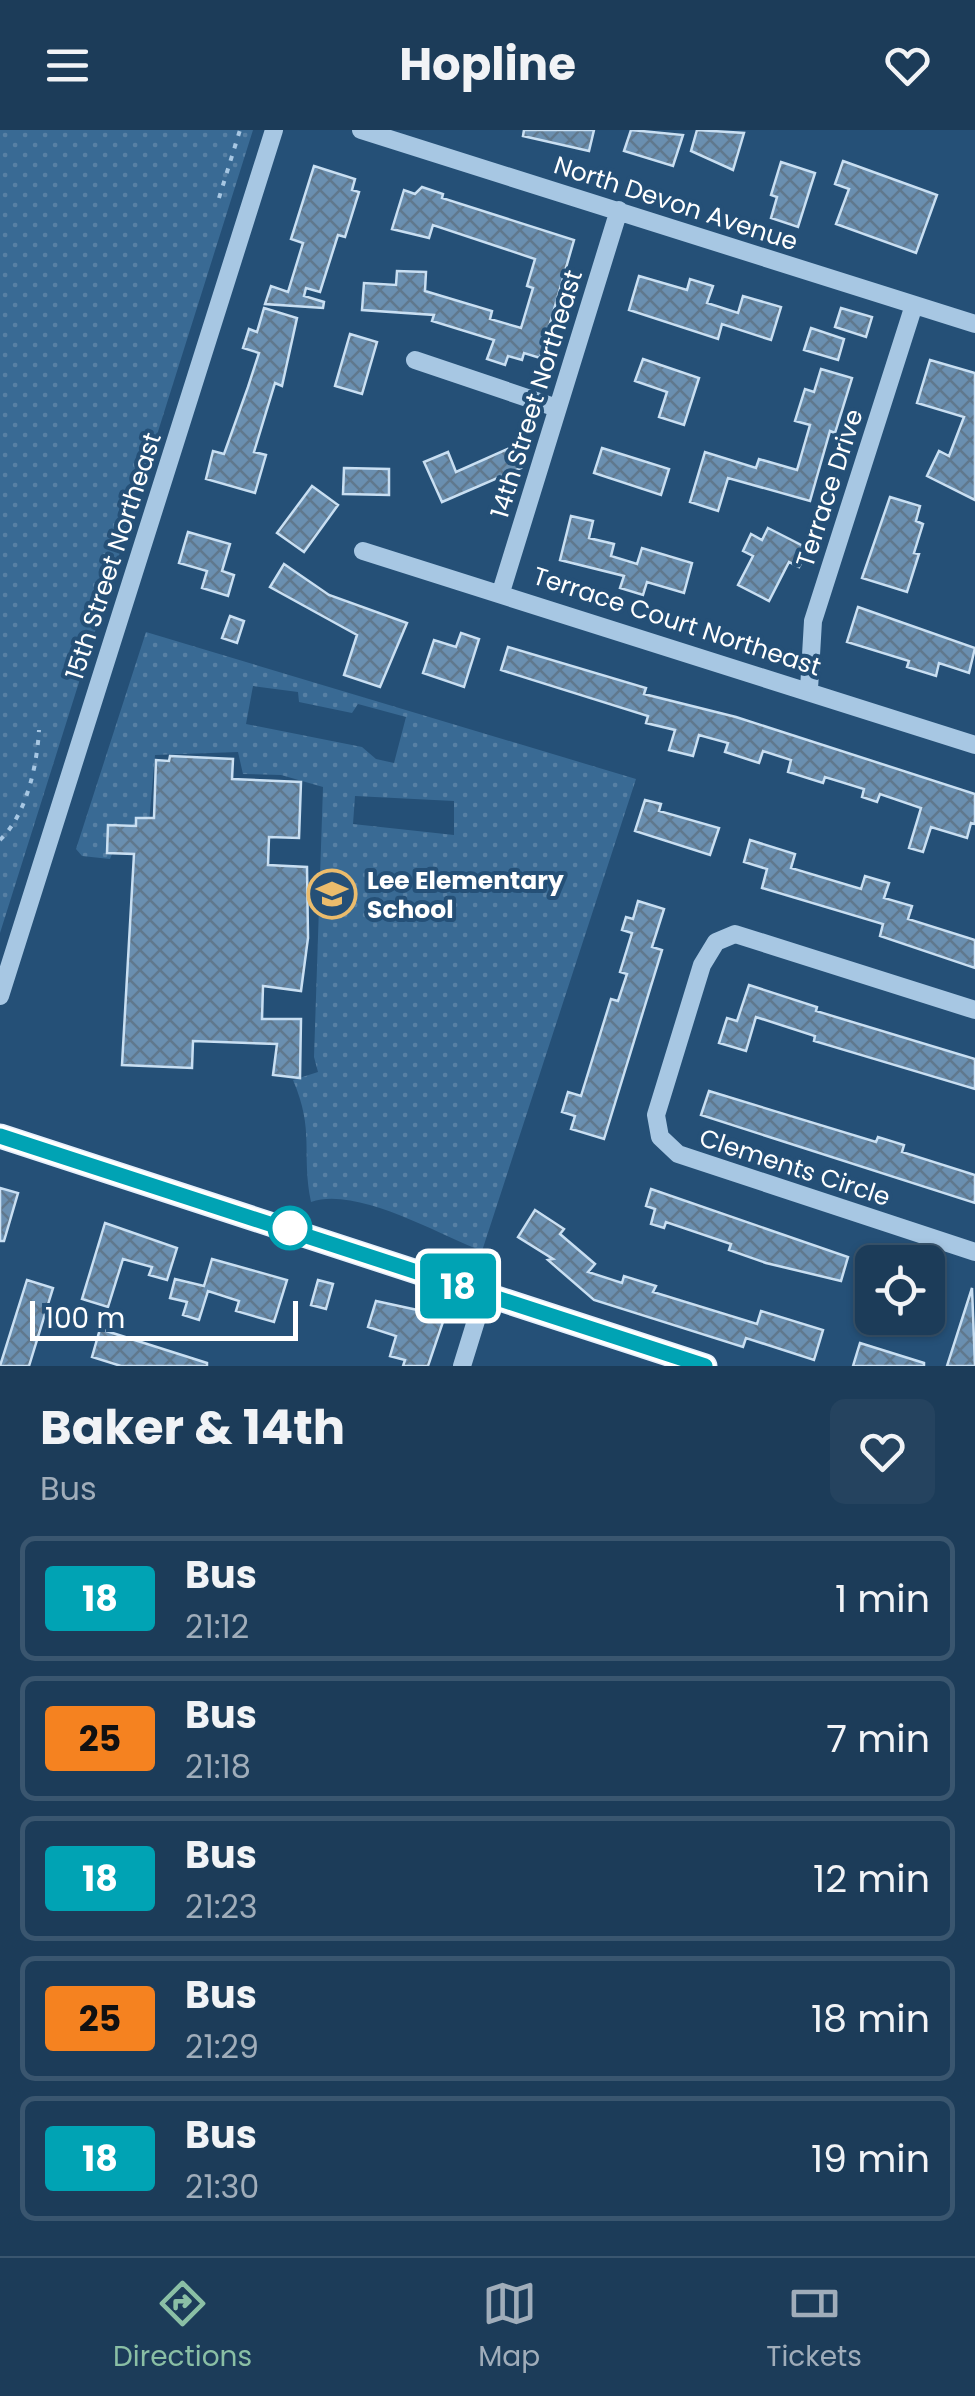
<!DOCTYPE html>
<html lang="en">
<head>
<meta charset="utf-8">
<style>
  body { margin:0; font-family:Poppins,sans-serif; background:#25435f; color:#f1f3f6; height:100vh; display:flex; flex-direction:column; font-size:38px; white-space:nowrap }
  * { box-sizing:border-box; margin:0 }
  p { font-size:32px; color:#a0adba }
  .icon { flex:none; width:55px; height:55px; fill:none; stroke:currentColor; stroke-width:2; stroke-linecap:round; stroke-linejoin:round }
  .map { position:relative; height:1236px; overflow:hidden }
  .panel { display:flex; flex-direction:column; background:#1c3c59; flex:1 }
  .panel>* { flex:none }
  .badge { padding:0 20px; border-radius:8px; font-size:35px; line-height:65px }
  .buttons { position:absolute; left:855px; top:1115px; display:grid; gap:20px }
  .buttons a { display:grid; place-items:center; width:90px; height:90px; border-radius:15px; background:#1c3c59; box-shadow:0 2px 8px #0004,0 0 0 2px #3a566f; font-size:50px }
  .scale { position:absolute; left:30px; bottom:25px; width:268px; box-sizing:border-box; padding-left:10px; border:5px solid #fff; border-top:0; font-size:28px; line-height:35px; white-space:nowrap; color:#fff; -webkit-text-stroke:8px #255077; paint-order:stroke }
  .map>.badge { position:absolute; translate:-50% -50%; box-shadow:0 0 0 5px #fff }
  .round { display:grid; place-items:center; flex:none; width:105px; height:105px; border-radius:15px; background:#25435f }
  .headline { display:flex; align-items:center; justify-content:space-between; height:170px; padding:0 40px }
  h1 { font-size:48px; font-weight:700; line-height:75px }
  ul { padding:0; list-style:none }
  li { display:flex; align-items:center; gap:30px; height:125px; margin:0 20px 15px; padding:0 20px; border:5px solid #3a566f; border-radius:15px }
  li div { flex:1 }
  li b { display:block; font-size:38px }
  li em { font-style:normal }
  li .badge { min-width:110px; font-weight:700; text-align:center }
  header { display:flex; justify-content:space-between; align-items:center; height:130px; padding:0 40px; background:#1c3c59; font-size:45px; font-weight:700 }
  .dock { display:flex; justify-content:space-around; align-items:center; height:140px; border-top:2px solid #3a566f; background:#1c3c59; font-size:28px; color:#a0adba }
  .dock a { display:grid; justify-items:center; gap:5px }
  .dock .selected { color:#8abfa5 }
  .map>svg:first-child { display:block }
</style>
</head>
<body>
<header><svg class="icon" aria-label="menu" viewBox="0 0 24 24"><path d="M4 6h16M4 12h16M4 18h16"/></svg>Hopline<svg class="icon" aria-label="heart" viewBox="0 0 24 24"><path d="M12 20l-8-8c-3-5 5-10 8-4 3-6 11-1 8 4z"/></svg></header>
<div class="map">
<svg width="975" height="1236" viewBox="0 0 975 1236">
  <defs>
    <pattern id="grass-dots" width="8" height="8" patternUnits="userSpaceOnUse" patternTransform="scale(2.5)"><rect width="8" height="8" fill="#396a94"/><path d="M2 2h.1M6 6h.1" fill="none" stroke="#5780a4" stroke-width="1.8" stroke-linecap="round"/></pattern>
    <pattern id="building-cross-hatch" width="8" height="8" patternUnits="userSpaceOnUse" patternTransform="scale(2.5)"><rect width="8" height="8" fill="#6a8fb0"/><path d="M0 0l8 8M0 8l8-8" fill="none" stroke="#60788d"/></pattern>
  </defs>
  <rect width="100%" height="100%" fill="#255077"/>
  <!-- grass -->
  <path fill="url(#grass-dots)" fill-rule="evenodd" d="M0,0H253L0,803Z
    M146,502L636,649L482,1121C439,1105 357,1056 311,1072C301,1023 315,1001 293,950L318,942L314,927L323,657L281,645L243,644L238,622L155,625L148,704L119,707L110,729L82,726L76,719ZM253,556L298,562L299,572L352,583L358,574L406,587L394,633L376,629L362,617L246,594ZM355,666L454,671V705L353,694Z"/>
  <!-- building -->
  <path fill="url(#building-cross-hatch)" stroke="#c9dff2" stroke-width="2.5" d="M524,0H594L589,21L523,6Z
    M631,0L683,5L673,36L624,21Z
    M697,0L744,3L733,40L691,21Z
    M843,31L937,65L916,123L836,94L849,59L835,54Z
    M781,32L815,43L798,97L771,88L777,67L771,65Z
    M314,36L355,49L352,60L359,62L345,107L338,105L320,162L306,158L304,166L324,172L323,178L265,174L271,156L288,162L303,113L291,109Z
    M422,57L443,64L442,68L574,110L540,228L524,223L522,230L508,226L505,235L487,229L494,210L432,191L434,185L362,180L364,153L396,155L397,141L426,142L425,161L492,181L490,189L521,198L533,158L527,156L535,129L433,95L429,108L392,99L404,60L415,64Z
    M639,146L687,160L690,149L713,156L707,173L738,183L743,166L781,177L771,210L722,194L718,209L629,180Z
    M264,178L297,188L282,256L275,253L254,322L266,325L255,363L206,349L213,321L224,324L248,257L259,223L243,218L249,199L257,202Z
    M841,178L872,187L866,207L835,197Z
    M811,198L844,209L838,230L804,220Z
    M350,204L377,212L362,264L335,256Z
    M643,229L699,248L684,295L659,287L667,262L635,251Z
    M930,230L975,243V370L927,346L939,321L949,326L964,287L917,273Z
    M821,239L852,248L835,303L830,301L810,371L728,348L718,381L690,372L705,322L756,338L759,329L797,340L810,295L795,291L805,259L814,262Z
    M512,317L521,338L442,372L424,332L448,322L456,342Z
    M602,318L669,339L661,365L594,343Z
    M344,338L389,339V365L343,364Z
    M312,356L338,375L304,422L277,403Z
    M890,367L920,376L916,391L923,394L914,423L919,424L907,462L862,448Z
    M571,386L593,391L589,408L614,414L611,426L637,434L642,418L692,433L684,463L647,452L643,465L620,458L624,446L560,430Z
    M768,398L809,419L799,437L789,432L769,471L738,455L753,426L743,421L751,404L762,410Z
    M188,402L230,414L222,441L234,445L228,466L202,458L207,441L179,433Z
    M284,434L329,465L407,493L380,557L344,545L357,505L270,457Z
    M858,477L975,518L969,543L939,533L936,546L907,537L909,531L847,512Z
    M230,486L244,491L237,513L222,508Z
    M461,503L479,509L464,557L423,543L434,510L456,517Z
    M508,517L646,558L644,564L736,587L975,664V694L971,693L967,708L931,697L923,722L909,718L921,678L880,664L877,672L862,667L864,659L825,647L823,653L788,642L791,630L763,621L759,633L725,622L728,613L699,605L693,626L669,620L675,600L646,593L648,586L501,540Z
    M170,626L233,629L232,649L301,652L299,708L269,707L268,735L307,737L308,808L301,861L263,856L262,889H301L300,948L273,945L277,914L193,911L192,938L122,935L134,724L107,723L108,695L136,696V688H154L156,630L169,631Z
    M645,670L661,674L659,681L719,698L710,725L635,701Z
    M750,710L795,724L791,738L861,759L865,746L889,753L884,768L912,776L908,789L975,810V838L880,806L883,794L762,758L767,739L744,732Z
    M638,771L664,779L652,817L662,820L604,1009L571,999L575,986L562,982L568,962L581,966L611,869L618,871L627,844L620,842L632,803L622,800L626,787L633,789Z
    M749,855L817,877L816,881L975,929V959L814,911L815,906L756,887L746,921L719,913L727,888L737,891Z
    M709,961L876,1012L878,1007L904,1015L902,1022L975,1045V1073L701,985Z
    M0,1058L18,1063L4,1111H0Z
    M651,1059L848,1127L841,1151L766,1133L729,1120L731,1114L666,1092L664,1098L651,1094L655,1079L646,1076Z
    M535,1080L564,1099L560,1104L595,1134L588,1142L622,1153L624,1146L656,1156L653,1162L757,1194L761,1181L823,1200L814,1230L746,1208L743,1217L594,1170L548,1130L553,1129L518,1107Z
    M105,1093L177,1118L167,1150L149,1145L152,1137L123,1129L108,1177L82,1169Z
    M212,1129L287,1150L274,1192L236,1181L239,1171L208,1161L199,1190L183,1185L187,1172L170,1168L175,1149L204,1156Z
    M27,1150L53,1158L29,1236H0Z
    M318,1150L333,1154L326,1179L311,1175Z
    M972,1158L975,1236H947Z
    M376,1171L445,1186L428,1236H403L405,1230L390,1226L396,1206L368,1197Z
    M100,1199L207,1233V1236H121L92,1227Z
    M860,1213L924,1233V1236H853Z"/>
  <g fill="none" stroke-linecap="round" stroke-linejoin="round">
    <!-- path -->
    <path stroke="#a7c7e3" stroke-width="4" stroke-dasharray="5 8" stroke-linecap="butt" d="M219,68L240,0
      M0,710C27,684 37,635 39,600"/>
    <!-- minor -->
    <path stroke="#a7c7e3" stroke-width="18" d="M361,0L975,194
      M415,230L557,278
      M363,421L975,615
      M501,462L619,80
      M809,559L813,491L914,175
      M0,866L274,0
      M975,880L735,804L716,812L702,835L656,985L660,1007L678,1024L975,1122
      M462,1236L484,1165"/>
    <!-- major -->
    <path stroke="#e6f0fc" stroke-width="25" d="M0,1006L705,1236"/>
  </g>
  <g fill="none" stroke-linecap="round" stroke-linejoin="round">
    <!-- line casing -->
    <g stroke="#fff" stroke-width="22">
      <path id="line" d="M0,1006L705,1236"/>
    </g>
    <!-- line -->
    <use href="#line" stroke="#00a3b4" stroke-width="15"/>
  </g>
  <!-- icons -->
  <defs>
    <g id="school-ring" transform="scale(2.5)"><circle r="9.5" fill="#255077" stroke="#ebbc6c" stroke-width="1.5"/><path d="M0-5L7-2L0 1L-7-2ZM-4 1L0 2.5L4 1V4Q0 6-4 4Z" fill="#ebbc6c"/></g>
  </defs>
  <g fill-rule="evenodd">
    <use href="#school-ring" x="332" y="764"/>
  </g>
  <!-- markers -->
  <circle fill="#fff" stroke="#00a3b4" stroke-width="5" cx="290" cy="1098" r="20"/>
  <g text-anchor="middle" stroke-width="8" stroke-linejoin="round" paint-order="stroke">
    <!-- street labels -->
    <g font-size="25" fill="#fff" stroke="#255077">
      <text transform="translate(676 73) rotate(18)" y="9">North Devon Avenue</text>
      <text transform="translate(536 264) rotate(-73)" y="9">14th Street Northeast</text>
      <text transform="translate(829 358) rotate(-72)" y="9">Terrace Drive</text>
      <text transform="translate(113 426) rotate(-72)" y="9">15th Street Northeast</text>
      <text transform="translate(677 491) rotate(18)" y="9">Terrace Court Northeast</text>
      <text transform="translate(795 1037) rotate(18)" y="9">Clements Circle</text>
    </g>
    <!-- poi labels -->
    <g font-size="25" font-weight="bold" fill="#fff" stroke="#255077" text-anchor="start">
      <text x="367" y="759">Lee Elementary<tspan x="367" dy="29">School</tspan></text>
    </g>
  </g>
</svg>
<div class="buttons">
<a><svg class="icon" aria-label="locate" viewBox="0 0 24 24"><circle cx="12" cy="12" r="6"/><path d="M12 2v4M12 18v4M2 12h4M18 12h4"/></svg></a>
</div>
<div class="scale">100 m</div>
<b class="badge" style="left:458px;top:1156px;background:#00a3b4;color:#fff">18</b>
</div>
<section class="panel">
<div class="headline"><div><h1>Baker &amp; 14th</h1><p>Bus</p></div><a class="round"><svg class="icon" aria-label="heart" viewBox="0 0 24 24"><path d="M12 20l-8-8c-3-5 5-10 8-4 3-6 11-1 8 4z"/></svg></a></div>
<ul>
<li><span class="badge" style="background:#00a3b4;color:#fff">18</span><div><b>Bus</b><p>21:12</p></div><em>1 min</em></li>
<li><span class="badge" style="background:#f58220;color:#111">25</span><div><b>Bus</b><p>21:18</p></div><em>7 min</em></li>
<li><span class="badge" style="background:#00a3b4;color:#fff">18</span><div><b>Bus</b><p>21:23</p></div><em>12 min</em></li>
<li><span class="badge" style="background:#f58220;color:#111">25</span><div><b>Bus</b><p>21:29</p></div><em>18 min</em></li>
<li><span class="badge" style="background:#00a3b4;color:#fff">18</span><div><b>Bus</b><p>21:30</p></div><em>19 min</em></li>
</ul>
</section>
<nav class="dock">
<a class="selected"><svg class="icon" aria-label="directions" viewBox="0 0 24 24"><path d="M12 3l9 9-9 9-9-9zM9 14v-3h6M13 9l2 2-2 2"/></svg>Directions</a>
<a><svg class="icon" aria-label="map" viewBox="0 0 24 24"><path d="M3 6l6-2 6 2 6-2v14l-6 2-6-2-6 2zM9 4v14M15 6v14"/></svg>Map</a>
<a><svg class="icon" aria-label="tickets" viewBox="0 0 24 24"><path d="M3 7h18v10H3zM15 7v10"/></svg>Tickets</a>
</nav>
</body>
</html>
